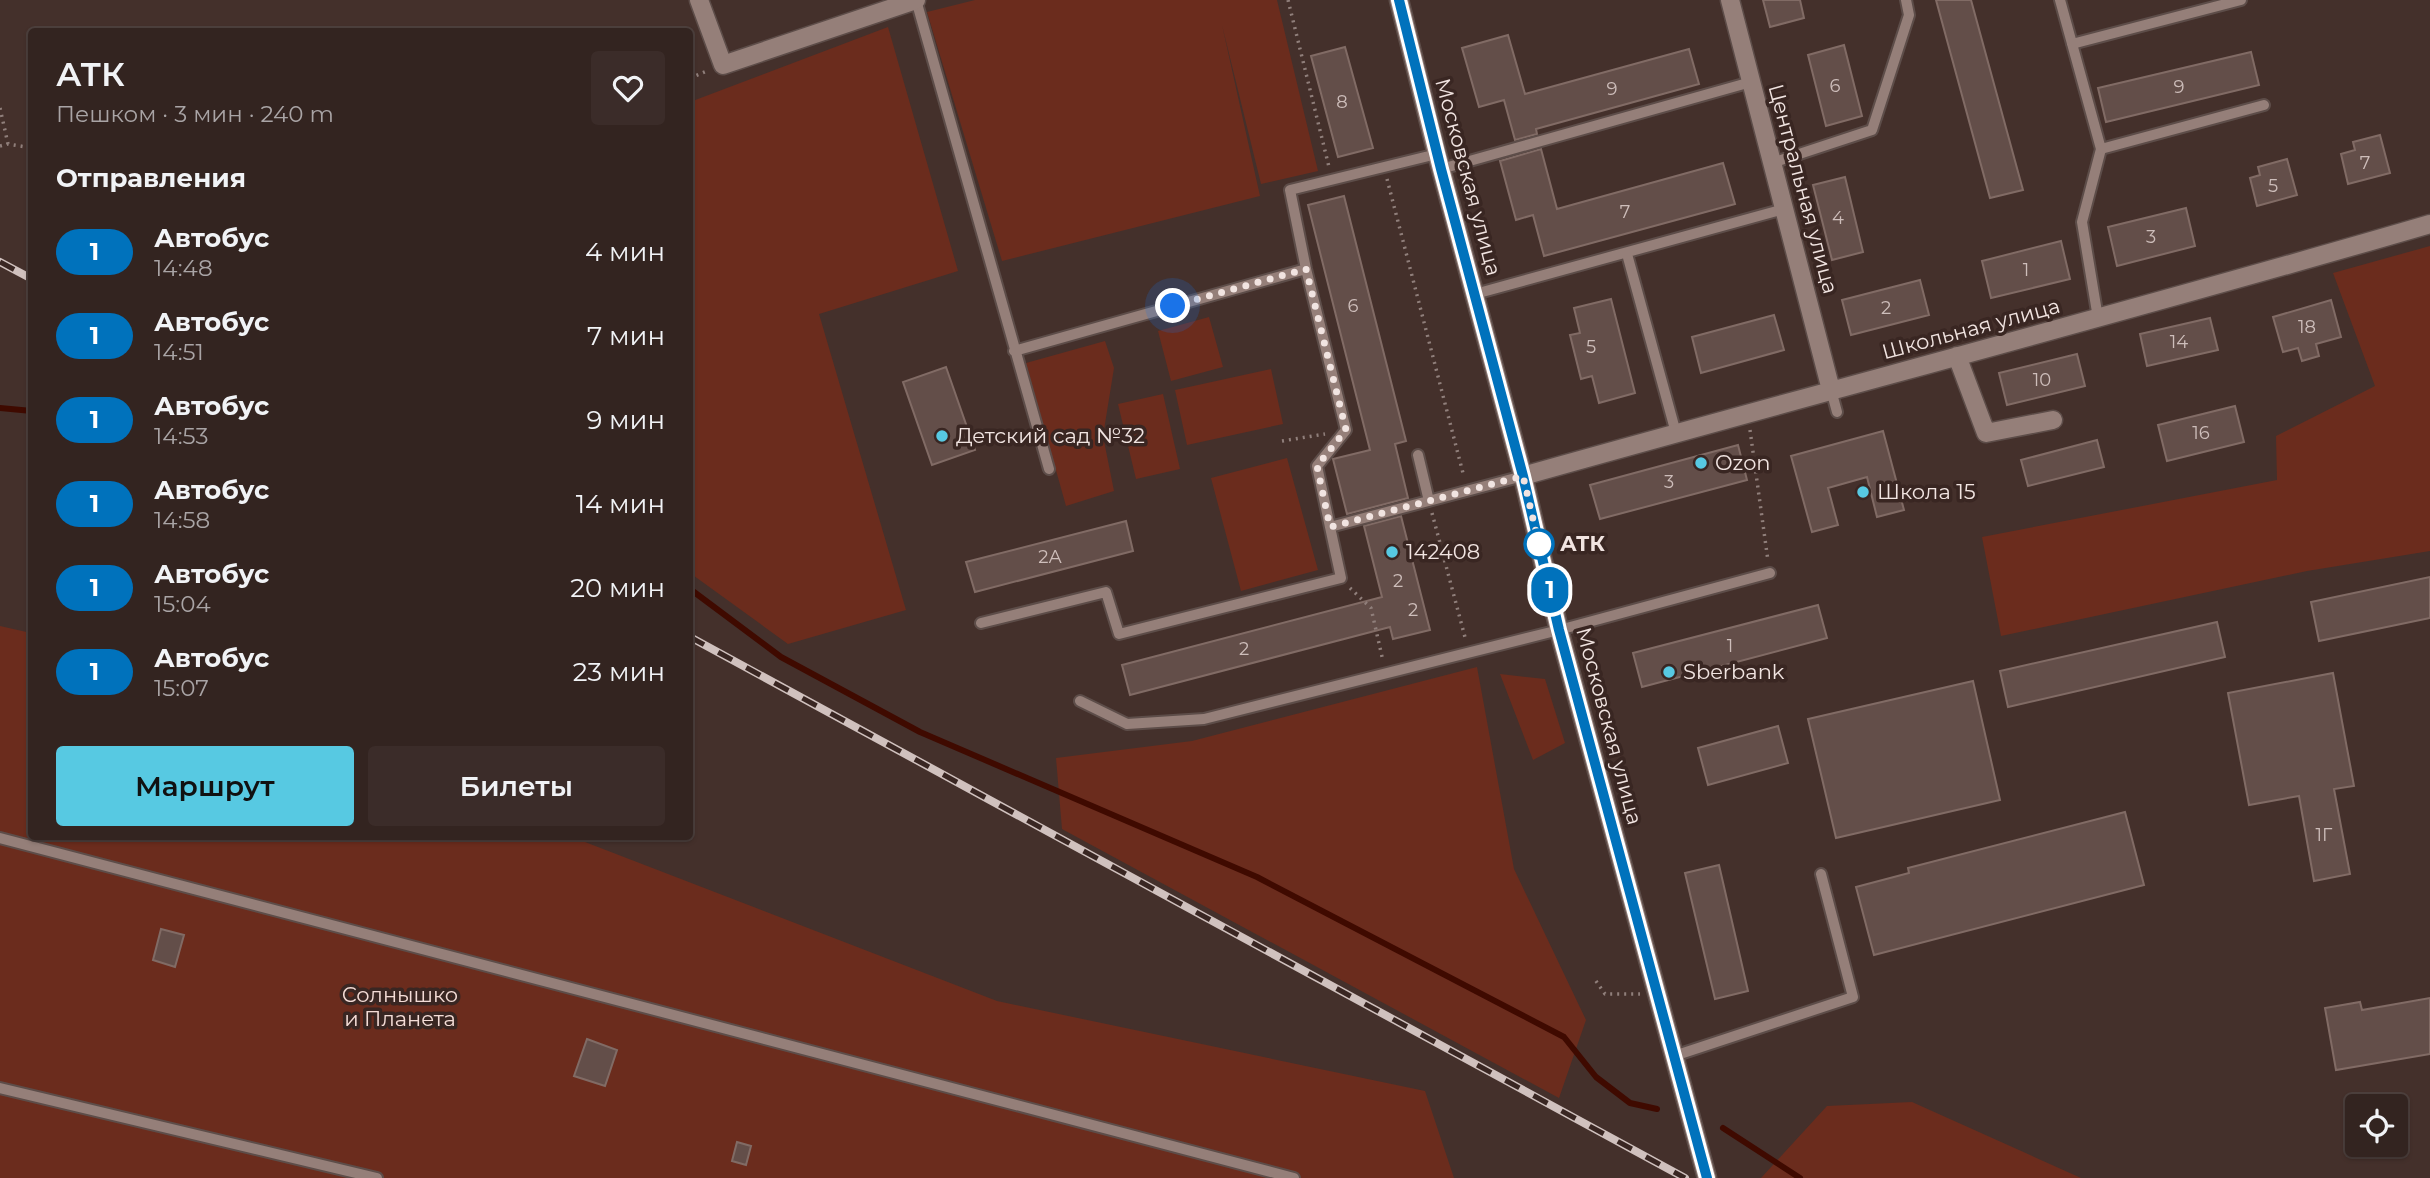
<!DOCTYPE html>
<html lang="ru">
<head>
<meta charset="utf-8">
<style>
  body { margin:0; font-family:Montserrat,sans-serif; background:#3b2c29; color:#f1f3f6; height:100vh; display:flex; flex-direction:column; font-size:26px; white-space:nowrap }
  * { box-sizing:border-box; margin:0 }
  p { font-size:23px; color:#a9a4a5 }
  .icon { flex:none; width:38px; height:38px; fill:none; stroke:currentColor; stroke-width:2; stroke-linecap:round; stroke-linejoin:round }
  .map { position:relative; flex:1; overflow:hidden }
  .panel { position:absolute; left:28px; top:28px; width:665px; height:812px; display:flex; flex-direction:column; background:#332420; border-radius:7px; box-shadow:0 2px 5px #0004,0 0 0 2px #4e413e }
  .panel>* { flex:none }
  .badge { padding:0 14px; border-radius:23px; font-size:24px; line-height:46px }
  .tools { position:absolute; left:2345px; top:1094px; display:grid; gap:14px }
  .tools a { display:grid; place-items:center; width:63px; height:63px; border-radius:7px; background:#332420; box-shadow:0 2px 5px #0004,0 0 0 2px #4e413e; font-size:35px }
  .you { position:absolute; width:35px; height:35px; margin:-18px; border:5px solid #fff; border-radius:50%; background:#1a73e8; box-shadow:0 0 0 10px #1a73e833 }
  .map>.badge { position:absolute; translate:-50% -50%; box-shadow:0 0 0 4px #fff }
  h2 { padding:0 28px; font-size:26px; line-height:63px }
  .round { display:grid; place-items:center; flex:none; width:74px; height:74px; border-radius:7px; background:#3b2c29 }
  .head { display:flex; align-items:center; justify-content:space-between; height:119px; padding:0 28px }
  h1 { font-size:33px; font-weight:600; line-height:52px }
  .cta { display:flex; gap:14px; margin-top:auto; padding:14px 28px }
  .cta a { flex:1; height:80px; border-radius:7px; background:#57c9e2; color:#111; font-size:28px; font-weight:600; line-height:80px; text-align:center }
  .cta a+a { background:#3b2c29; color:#f1f3f6 }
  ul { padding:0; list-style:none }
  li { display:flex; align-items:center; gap:21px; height:84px; padding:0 28px }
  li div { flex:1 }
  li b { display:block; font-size:26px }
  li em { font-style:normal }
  li .badge { min-width:77px; font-weight:700; text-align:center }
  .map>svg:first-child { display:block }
</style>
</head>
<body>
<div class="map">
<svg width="2430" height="1178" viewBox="0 0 2430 1178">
  <rect width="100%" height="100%" fill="#44302b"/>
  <!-- green -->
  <path fill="#6b2c1d" d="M975,0H1277L1318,171L1261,184L1222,25L1260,196L1002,261L927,12Z
    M888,27L958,271L819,314L906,610L788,644L690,573V102Z
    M2430,246V551L2307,571L2001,636L1982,537L2277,480L2276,436L2375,386L2333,273Z
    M1209,317L1223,367L1171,381L1158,331Z
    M1105,341L1114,368L1103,436L1114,491L1066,506L1026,363Z
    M1271,369L1283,424L1187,445L1175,390Z
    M1163,394L1180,469L1136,479L1118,404Z
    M1287,458L1318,570L1241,591L1211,478Z
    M0,626L31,633L32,836L572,837L997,1001L1425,1091L1454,1178H0Z
    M1477,667L1514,869L1586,1020L1559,1098L1062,829L1056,758L1192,741Z
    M1500,674L1545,679L1565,743L1533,760Z
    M1912,1102L2081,1178H1761L1827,1106Z"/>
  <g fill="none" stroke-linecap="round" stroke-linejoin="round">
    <!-- stream -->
    <path stroke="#3f0a00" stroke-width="6" d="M0,408L32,411
      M690,589L781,657L920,732L1257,877L1564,1037L1596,1077L1630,1103L1657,1109
      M1723,1128L1800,1178"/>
  </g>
  <!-- building -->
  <path fill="#634e49" stroke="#816b65" stroke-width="2" d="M1763,0H1800L1804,18L1770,27Z
    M1936,0H1971L2023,190L1990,198Z
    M1508,35L1525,94L1689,49L1699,84L1536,129L1537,134L1515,140L1504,100L1479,107L1462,48Z
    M1844,45L1862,116L1826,126L1808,55Z
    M1345,47L1373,148L1338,157L1311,56Z
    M2251,52L2259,85L2106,122L2098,88Z
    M2380,135L2390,173L2348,184L2341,154L2355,150L2353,142Z
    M1541,149L1557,209L1723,163L1735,204L1544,256L1533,215L1516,220L1500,161Z
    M2287,159L2297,195L2257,206L2250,178L2260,175L2258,167Z
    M1845,177L1863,252L1832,260L1813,185Z
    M1344,196L1406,441L1395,444L1408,498L1347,514L1333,459L1370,450L1308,205Z
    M2186,208L2195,246L2117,266L2108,227Z
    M2061,241L2070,279L1991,298L1982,261Z
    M1920,280L1929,315L1851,335L1842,300Z
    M1611,299L1635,393L1599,403L1592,376L1581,379L1570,335L1580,333L1574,308Z
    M2331,300L2341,337L2316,344L2319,356L2302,361L2298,348L2283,352L2273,317Z
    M1774,315L1784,350L1701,373L1692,337Z
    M2210,318L2218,350L2147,366L2140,334Z
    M2077,354L2085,386L2007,405L1999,373Z
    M946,367L975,450L932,465L903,382Z
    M2235,406L2244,442L2167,461L2158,425Z
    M1883,431L1904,510L1877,517L1867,477L1828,488L1838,525L1812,532L1791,456Z
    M2097,440L2104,467L2028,486L2021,460Z
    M1738,445L1747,480L1600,519L1590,485Z
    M1401,516L1430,630L1393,639L1390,627L1130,695L1122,665L1382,597L1364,526Z
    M1126,521L1133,551L975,592L966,562Z
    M2430,577V618L2319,641L2311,602Z
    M1818,605L1827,638L1642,687L1633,653Z
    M2217,622L2225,657L2008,707L2000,671Z
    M2333,673L2354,786L2334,789L2350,874L2314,881L2299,796L2249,805L2228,693Z
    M1973,681L2000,800L1836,838L1808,719Z
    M1778,726L1788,763L1708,785L1698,748Z
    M2125,812L2144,885L1874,955L1856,887L1909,873L1908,868Z
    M1719,865L1748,991L1715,999L1685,873Z
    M161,929L184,935L175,967L153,960Z
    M2430,998V1054L2336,1070L2325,1008L2360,1002L2362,1010Z
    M587,1039L617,1050L605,1086L574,1076Z
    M737,1142L751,1146L746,1165L732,1161Z"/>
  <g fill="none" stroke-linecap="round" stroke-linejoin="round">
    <!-- service casing -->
    <g stroke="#5d4d49" stroke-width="14">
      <path id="service" d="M916,0L1049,469
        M2060,0L2101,149L2082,222L2098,318
        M2072,44L2241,0
        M2101,149L2264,105
        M1437,154L1290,190L1306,269L1346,430L1317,466L1330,527L1523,476
        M1772,163L1872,130L1909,15L1906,0
        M1441,169L1751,82
        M1627,254L1676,433
        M1475,294L1784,209
        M1014,351L1306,269
        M1831,390L1837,412
        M1418,455L1429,501
        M981,623L1106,592L1119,634L1341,578L1330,527
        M1080,701L1127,724L1204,719L1559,630L1770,573
        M0,838L1294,1178
        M1674,1056L1853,997L1821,874
        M0,1088L377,1178"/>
    </g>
    <!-- minor casing -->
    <g stroke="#5d4d49" stroke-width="21">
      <path id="minor" d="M699,0L723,65L916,0
        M1730,0L1831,390
        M1957,356L1986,433L2053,420
        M1523,476C1825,391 2129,312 2430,224"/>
    </g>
    <!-- tertiary casing -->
    <g stroke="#5d4d49" stroke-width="21">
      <path id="tertiary" d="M1399,0L1437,154L1523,476L1559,630L1707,1178"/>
    </g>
    <!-- path -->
    <path stroke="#907f7b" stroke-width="3.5" stroke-dasharray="2 5" stroke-linecap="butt" d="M1288,0L1329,167
      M690,78L707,71
      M0,108L8,144
      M0,146L8,144L32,148
      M1387,179L1464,477
      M1750,430L1768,561
      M1282,441L1325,434
      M1432,513L1466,641
      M1350,588L1371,608L1383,661
      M1596,981L1605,994H1640"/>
    <!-- service -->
    <use href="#service" stroke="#957f79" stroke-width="10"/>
    <!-- minor -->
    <use href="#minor" stroke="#957f79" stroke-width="18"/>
    <!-- tertiary -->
    <use href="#tertiary" stroke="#957f79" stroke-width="18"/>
    <!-- rail casing -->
    <g stroke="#d0c1be" stroke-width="8">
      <path id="rail" d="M0,262L32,279
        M690,637L1685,1178"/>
    </g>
    <!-- rail -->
    <use href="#rail" stroke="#392622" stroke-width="5" stroke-dasharray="16" stroke-linecap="butt"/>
  </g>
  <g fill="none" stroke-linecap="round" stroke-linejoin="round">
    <!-- line casing -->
    <g stroke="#fff" stroke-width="16">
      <path id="line" d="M1399,0L1441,169L1523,476L1559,630L1707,1178"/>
    </g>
    <!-- line -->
    <use href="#line" stroke="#0072bc" stroke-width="10"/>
    <!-- walk -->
    <path stroke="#f1e4e1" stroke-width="7" stroke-dasharray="0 12.6" d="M1173,306L1306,269L1346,430L1317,466L1330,527L1523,476L1540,549L1539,544"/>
  </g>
  <!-- markers -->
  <g fill="#57c9e2" stroke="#392622" stroke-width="2.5">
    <circle cx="942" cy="436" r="7"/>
    <circle cx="1701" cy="463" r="7"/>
    <circle cx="1863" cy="492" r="7"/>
    <circle cx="1392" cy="552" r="7"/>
    <circle cx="1669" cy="672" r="7"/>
  </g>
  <circle fill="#fff" stroke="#0072bc" stroke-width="3.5" cx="1539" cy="544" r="14"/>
  <g text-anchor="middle" stroke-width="7" stroke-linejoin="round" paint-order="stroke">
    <!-- number labels -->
    <g font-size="18" fill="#cebebb">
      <text x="1835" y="92">6</text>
      <text x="2179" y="93">9</text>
      <text x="1612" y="95">9</text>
      <text x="1342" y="108">8</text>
      <text x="2365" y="169">7</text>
      <text x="2273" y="192">5</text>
      <text x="1625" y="218">7</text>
      <text x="1838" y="224">4</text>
      <text x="2151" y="243">3</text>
      <text x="2026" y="276">1</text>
      <text x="1353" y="312">6</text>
      <text x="1886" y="314">2</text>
      <text x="2307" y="333">18</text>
      <text x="2179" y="348">14</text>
      <text x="1591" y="353">5</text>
      <text x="2042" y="386">10</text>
      <text x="2201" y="439">16</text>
      <text x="1669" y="488">3</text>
      <text x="1050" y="563">2А</text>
      <text x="1398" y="587">2</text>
      <text x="1413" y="616">2</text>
      <text x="1730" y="652">1</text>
      <text x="1244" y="655">2</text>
      <text x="2324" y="841">1Г</text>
    </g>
    <!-- street labels -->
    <g font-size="21" fill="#f1e4e1" stroke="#392622">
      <text transform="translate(1468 177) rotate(75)" y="7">Московская улица</text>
      <text transform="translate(1803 189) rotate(75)" y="7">Центральная улица</text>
      <text transform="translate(1971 329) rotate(-15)" y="7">Школьная улица</text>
      <text transform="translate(1609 726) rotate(75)" y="7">Московская улица</text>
    </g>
    <!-- poi labels -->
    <g font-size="21" fill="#f1e4e1" stroke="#392622" text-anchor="start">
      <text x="956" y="443">Детский сад №32</text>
      <text x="1715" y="470">Ozon</text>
      <text x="1877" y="499">Школа 15</text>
      <text x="1406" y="559">142408</text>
      <text x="1683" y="679">Sberbank</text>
    </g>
    <!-- stop labels -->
    <g font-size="21" font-weight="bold" fill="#f1e4e1" stroke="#392622" text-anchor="start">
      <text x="1560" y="551">АТК</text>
    </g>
    <!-- park labels -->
    <g font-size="21" fill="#f4dcd6" stroke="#392622">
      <text x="400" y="1002">Солнышко<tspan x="400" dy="24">и Планета</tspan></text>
    </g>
  </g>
</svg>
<div class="tools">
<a><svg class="icon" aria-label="locate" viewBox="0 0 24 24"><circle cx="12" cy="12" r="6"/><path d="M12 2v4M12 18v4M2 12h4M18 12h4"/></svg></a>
</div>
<div class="you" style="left:1173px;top:306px"></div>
<b class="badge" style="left:1550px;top:590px;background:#0072bc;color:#fff">1</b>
<section class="panel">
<div class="head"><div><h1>АТК</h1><p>Пешком · 3 мин · 240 m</p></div><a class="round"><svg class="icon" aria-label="heart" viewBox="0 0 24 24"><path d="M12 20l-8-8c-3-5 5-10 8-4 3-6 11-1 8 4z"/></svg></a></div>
<h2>Отправления</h2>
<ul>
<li><span class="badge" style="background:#0072bc;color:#fff">1</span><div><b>Автобус</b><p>14:48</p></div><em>4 мин</em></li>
<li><span class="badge" style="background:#0072bc;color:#fff">1</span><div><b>Автобус</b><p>14:51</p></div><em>7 мин</em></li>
<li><span class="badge" style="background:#0072bc;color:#fff">1</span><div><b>Автобус</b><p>14:53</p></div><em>9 мин</em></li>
<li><span class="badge" style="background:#0072bc;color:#fff">1</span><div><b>Автобус</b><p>14:58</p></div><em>14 мин</em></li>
<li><span class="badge" style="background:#0072bc;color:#fff">1</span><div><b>Автобус</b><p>15:04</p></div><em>20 мин</em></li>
<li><span class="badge" style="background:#0072bc;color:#fff">1</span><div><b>Автобус</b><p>15:07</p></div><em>23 мин</em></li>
</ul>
<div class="cta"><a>Маршрут</a><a>Билеты</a></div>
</section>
</div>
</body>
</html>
